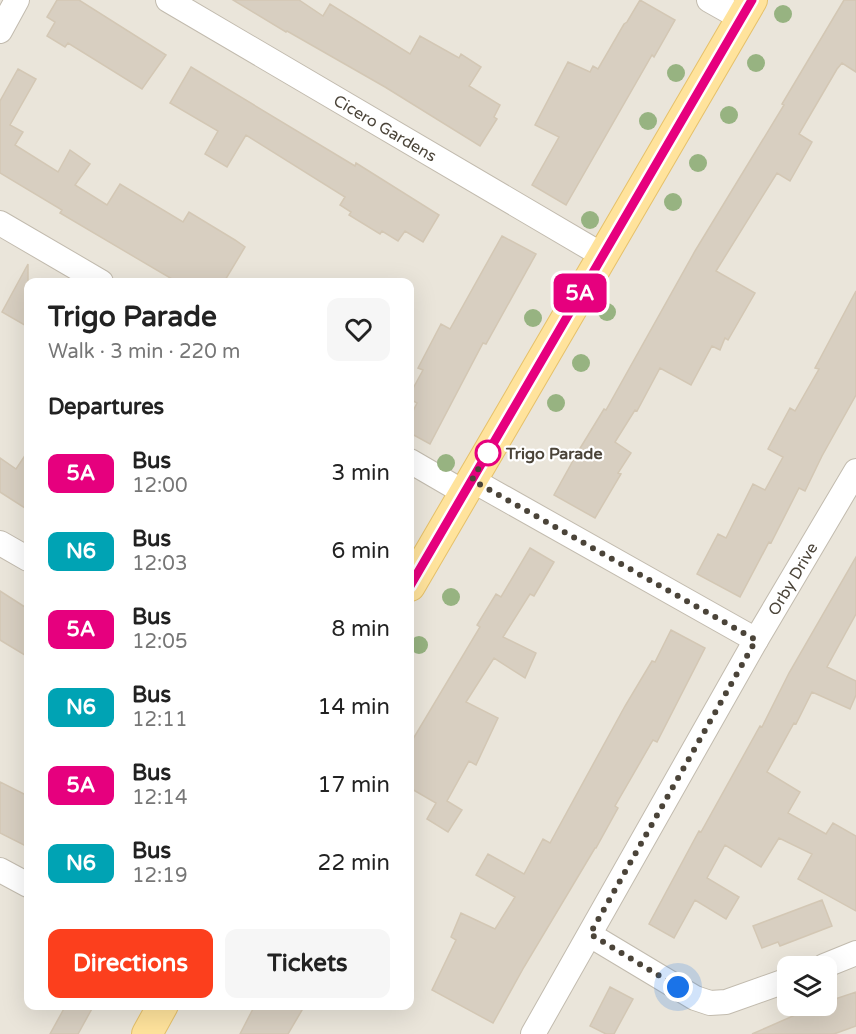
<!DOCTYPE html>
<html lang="en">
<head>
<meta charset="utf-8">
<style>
  body { margin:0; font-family:"Varela Round",sans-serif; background:#f6f6f6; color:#222; height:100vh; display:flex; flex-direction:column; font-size:22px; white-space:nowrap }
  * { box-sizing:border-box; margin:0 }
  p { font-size:20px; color:#767676 }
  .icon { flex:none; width:33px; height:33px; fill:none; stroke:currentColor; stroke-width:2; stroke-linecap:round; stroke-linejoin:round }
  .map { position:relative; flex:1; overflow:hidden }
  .drawer { position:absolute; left:24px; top:278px; width:390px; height:732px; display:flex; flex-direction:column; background:#fff; border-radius:12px; box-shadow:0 6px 24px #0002 }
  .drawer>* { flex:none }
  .badge { padding:0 12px; border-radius:9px; font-size:21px; line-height:39px }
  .tools { position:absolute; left:777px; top:956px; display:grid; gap:12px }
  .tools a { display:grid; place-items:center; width:60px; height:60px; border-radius:12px; background:#fff; box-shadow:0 6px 24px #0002; font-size:30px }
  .you { position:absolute; width:30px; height:30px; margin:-15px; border:4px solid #fff; border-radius:50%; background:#1a73e8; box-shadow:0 0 0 9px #1a73e833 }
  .map>.badge { position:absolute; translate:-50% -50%; box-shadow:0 0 0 3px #fff }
  h2 { padding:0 24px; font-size:22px; line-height:54px }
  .round { display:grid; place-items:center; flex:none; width:63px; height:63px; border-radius:12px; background:#f6f6f6 }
  .overview { display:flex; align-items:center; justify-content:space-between; height:102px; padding:0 24px }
  h1 { font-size:28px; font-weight:700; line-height:45px }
  .primary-button { display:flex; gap:12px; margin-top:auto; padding:12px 24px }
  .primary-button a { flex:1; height:69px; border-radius:12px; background:#fc3f1d; color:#fff; font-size:24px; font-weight:700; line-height:69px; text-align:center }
  .primary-button a+a { background:#f6f6f6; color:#222 }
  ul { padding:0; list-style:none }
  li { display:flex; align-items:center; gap:18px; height:78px; padding:0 24px }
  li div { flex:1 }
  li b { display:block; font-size:22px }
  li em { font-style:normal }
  li .badge { min-width:66px; font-weight:700; text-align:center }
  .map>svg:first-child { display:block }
</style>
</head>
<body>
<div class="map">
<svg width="856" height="1034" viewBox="0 0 856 1034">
  <rect width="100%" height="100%" fill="#f6f3ec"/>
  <!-- residential -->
  <path fill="#eae5da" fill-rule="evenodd" d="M0,0H856V1034H0ZM28,282H410V1005H28ZM788,966H826V1005H788Z"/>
  <!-- building -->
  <path fill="#d8cfc1" stroke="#d3c7b4" stroke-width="1.5" d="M57,0H79L166,55L142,89L68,43L65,47L47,36L55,22L47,17Z
    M233,0H299L323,16L330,4L410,54L420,36L459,58L461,54L481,67L469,86L500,105L494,117L497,119L480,146L385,87L287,31L286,32Z
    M640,0L675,20L654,57L652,55L566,205L532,185L559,137L535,125L568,62L590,72L593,66L598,69L624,24L627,22Z
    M844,0H856V72L842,63L837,69L799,134L812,142L790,181L777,173L716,271L755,293L728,340L725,338L720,350L712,346L691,385L660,368L637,411L635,410L615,442L631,453L618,473L621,474L595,518L554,495L579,450L604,409L606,410L695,251L784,105L782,104Z
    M191,67L355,166L356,163L439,215L423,242L405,231L398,241L382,231L380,234L349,215L351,212L340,205L345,197L246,135L227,167L205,154L218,131L170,103Z
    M18,69L36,79L10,125L23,132L15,145L58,172L70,150L90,164L75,185L107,205L120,184L183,222L189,212L235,240L245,247L224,282H177L60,213L62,210L0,173V101Z
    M502,236L536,254L486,344L483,343L430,444L410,433V417L417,403L410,399V394L423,370L418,368L441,324L450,329Z
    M28,264V327L2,312Z
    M856,291V395L822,456L805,491L799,488L771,543L769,542L740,597L697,574L718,534L726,538L753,484L765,490L783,457L768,449L790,408L795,411L819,369L815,368Z
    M28,451V510L0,492V458L16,469Z
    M530,548L554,562L534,596L530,594L503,637L536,653L525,678L494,658L466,702L498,718L476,765L469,761L447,801L462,810L448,832L427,819L436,803L410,788V744L480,627L477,625L496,594L501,597Z
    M856,557V614L827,667L856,681V695L850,709L812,692L796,724L794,723L767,772L800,792L788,813L826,834L833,823L856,836V911L798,879L812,854L779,838L761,867L725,845L707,878L739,897L726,919L695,900L674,938L649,924L699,831L701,832L760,726L762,727L789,673Z
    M0,591L28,609V657L0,640Z
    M671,630L705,648L657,742L653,740L615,806L618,808L596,848H595L524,967L493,1023L432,990L456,940L451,937L461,913L495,929L515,897L476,875L488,854L524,874L543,839L550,843L625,706L652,661L655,662Z
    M0,782L28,796V847L0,833Z
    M822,900L832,926L780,946L778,942L762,948L753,926Z
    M610,987L633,999L614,1034H606L590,1026Z
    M856,992V1026L834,1034H752L818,1005H826V1002Z
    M66,1005H94L78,1034H50Z
    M255,1005H305L288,1034H240Z"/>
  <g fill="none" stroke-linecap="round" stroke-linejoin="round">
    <!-- minor casing -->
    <g stroke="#c2bbae" stroke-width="26">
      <g id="minor">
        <path id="s1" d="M168,0L602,255"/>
        <path d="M709,0L741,18"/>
        <path d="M0,31L17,0"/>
        <path d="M0,223L101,282"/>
        <path d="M410,461L465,493"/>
        <path d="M472,480L756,640"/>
        <path d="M0,543L28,559"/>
        <path d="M0,870L28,885"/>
        <path d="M590,935L695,998L710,1003L726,1002L788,980"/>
        <path d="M824,966L856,953"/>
        <path id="s2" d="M533,1034L756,640L856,471"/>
      </g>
    </g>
    <!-- major casing -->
    <g stroke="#e6c16a" stroke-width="32">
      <path id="major" d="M410,586L752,0
        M147,1034L163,1005"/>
    </g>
    <!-- minor -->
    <use href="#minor" stroke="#fff" stroke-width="24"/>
    <!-- major -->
    <use href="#major" stroke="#ffe39c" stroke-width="30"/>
  </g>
  <!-- trees -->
  <g fill="#97b381">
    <circle cx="783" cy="14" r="9"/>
    <circle cx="756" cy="63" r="9"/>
    <circle cx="676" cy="73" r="9"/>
    <circle cx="729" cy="115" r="9"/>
    <circle cx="648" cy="121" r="9"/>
    <circle cx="698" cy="163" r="9"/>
    <circle cx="673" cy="202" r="9"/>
    <circle cx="590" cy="220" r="9"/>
    <circle cx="607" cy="312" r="9"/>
    <circle cx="533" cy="318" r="9"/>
    <circle cx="581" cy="363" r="9"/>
    <circle cx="556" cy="403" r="9"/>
    <circle cx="446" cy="463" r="9"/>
    <circle cx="451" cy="597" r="9"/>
    <circle cx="419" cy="645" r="9"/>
  </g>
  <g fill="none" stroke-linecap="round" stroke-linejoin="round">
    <!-- line casing -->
    <g stroke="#fff" stroke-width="14">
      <path id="line" d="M410,586L752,0"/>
    </g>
    <!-- line -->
    <use href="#line" stroke="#e6007e" stroke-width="9"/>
    <!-- walk -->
    <path stroke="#4b4439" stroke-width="6" stroke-dasharray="0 10.8" d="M488,453L491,447L472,480L756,640L590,934L678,987"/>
  </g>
  <!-- markers -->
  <circle fill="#fff" stroke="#e6007e" stroke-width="3" cx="488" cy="453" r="12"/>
  <g text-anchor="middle" stroke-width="4.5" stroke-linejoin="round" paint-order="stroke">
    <!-- street labels -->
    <g font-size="16" fill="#4b4439" stroke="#fff">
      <text dy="6" stroke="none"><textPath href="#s1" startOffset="252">Cicero Gardens</textPath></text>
      <text dy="6" stroke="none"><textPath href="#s2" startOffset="524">Orby Drive</textPath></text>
    </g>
    <!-- stop labels -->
    <g font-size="16" font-weight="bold" fill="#4b4439" stroke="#fff" text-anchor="start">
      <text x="506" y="459">Trigo Parade</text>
    </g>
  </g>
</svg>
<div class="tools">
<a><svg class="icon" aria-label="layers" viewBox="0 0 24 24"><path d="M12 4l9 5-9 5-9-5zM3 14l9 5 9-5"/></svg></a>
</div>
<div class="you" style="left:678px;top:987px"></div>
<b class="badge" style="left:580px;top:293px;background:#e6007e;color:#fff">5A</b>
<section class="drawer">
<div class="overview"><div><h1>Trigo Parade</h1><p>Walk · 3 min · 220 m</p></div><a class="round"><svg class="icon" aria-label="heart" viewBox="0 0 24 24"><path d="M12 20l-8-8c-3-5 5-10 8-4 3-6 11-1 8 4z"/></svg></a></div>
<h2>Departures</h2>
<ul>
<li><span class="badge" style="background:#e6007e;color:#fff">5A</span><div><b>Bus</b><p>12:00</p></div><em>3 min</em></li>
<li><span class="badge" style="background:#00a3b4;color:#fff">N6</span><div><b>Bus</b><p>12:03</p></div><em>6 min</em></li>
<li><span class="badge" style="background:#e6007e;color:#fff">5A</span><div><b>Bus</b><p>12:05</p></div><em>8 min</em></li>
<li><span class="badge" style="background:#00a3b4;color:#fff">N6</span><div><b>Bus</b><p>12:11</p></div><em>14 min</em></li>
<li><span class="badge" style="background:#e6007e;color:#fff">5A</span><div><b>Bus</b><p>12:14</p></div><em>17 min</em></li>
<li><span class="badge" style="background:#00a3b4;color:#fff">N6</span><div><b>Bus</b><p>12:19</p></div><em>22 min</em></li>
</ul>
<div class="primary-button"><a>Directions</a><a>Tickets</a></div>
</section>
</div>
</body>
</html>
